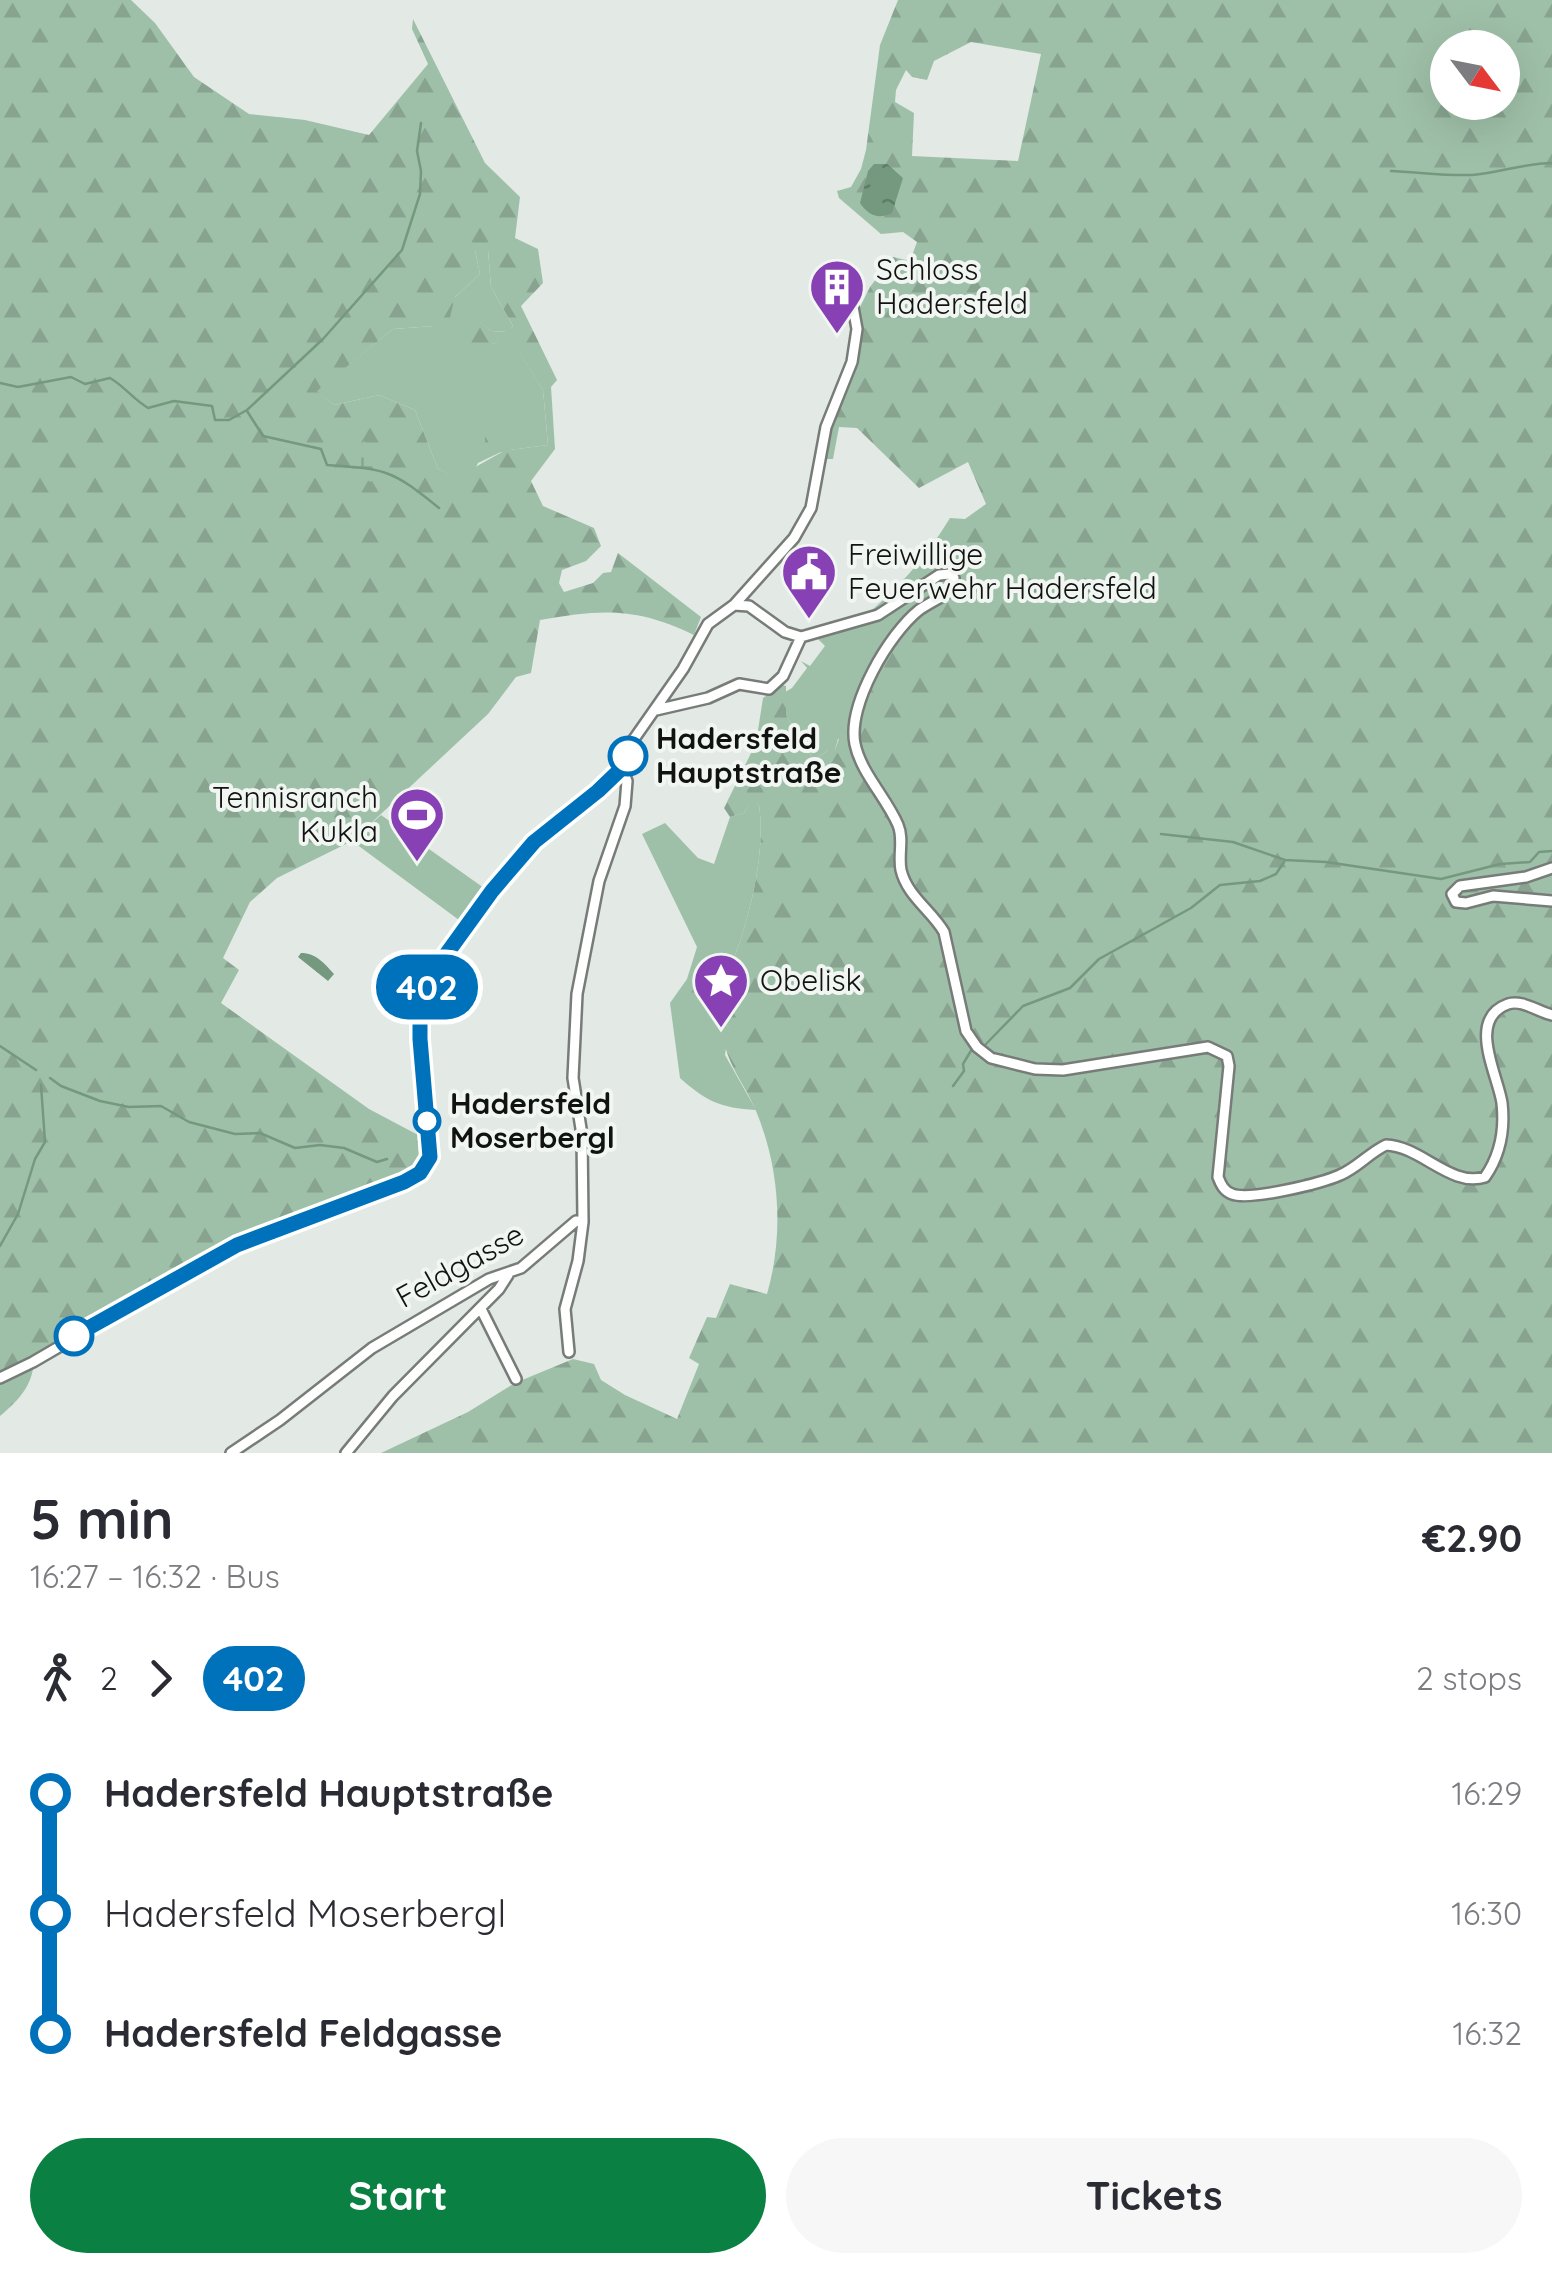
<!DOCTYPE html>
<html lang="en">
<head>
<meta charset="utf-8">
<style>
  body { margin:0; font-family:Quicksand,sans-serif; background:#f7f7f7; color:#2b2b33; height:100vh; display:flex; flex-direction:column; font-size:38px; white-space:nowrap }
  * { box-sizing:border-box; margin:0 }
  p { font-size:32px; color:#7c7c81 }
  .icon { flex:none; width:55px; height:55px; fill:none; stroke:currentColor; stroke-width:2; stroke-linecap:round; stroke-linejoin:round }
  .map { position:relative; height:1453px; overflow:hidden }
  .side { display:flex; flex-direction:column; background:#fff; flex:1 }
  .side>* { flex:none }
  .badge { padding:0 20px; border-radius:32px; font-size:35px; line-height:65px }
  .needle { width:65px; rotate:122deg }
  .fabs { position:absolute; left:1430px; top:30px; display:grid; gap:20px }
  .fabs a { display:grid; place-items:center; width:90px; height:90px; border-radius:50%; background:#fff; box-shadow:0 10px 40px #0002; font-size:50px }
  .map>.badge { position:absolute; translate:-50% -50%; box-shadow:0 0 0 5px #fff }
  .legs { display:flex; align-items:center; gap:15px; height:110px; padding:0 30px; font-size:32px }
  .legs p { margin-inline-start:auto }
  .overview { display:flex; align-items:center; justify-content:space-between; height:170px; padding:0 30px }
  h1 { font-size:55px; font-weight:700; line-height:75px }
  .primary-button { display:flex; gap:20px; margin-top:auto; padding:20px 30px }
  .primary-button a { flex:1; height:115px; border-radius:60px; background:#0b8043; color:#fff; font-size:40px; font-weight:700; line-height:115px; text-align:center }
  .primary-button a+a { background:#f7f7f7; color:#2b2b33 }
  ul { padding:0 30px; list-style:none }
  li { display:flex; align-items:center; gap:35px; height:120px; font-size:38px }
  li i { display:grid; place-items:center; width:15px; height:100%; margin:0 12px; background:currentColor }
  li i::after { content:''; width:25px; height:25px; margin:-12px; border:8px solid; border-radius:50%; background:#fff }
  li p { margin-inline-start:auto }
  li:first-child i { background:linear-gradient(#0000 50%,currentColor 0) }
  li:last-child i { background:linear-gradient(currentColor 50%,#0000 0) }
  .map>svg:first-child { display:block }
</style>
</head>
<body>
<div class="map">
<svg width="1552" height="1453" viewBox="0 0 1552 1453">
  <defs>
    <pattern id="forest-firs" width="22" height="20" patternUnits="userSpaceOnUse" patternTransform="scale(2.5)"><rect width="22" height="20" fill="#9fc0a8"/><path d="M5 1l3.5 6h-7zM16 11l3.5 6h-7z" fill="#88a490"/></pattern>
    <pattern id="wetland-marsh" width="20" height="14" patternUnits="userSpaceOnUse" patternTransform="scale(2.5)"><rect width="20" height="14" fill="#9fc0a8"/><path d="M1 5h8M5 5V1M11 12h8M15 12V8" fill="none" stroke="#88a490"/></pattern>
    <pattern id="water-ripples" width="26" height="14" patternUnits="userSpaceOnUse" patternTransform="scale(2.5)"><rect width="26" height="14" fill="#74997e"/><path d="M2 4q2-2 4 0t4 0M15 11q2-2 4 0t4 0" fill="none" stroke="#5e7c66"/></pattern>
  </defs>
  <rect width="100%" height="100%" fill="#e3e9e5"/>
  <!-- grass -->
  <path fill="#9fc0a8" d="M475,250H488L491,287L513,326L507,332L491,331L480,322L492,344L510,337L543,390L548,445L503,451L478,463L469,482L438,469L415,410L379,395L334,405L316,391L393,329L434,326L455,297L480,274Z
    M939,581H945L947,586L848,737L838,739L835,750H828L814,760L786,715L785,692L792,688L807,668L801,661L810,666L825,646L817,638L859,627Z
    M752,799L759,805C767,859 745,938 722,987L679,1003L720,995L722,1002L714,1012L719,1022L729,1027L725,1055L756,1110C720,1108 706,1101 680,1078L670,1003L687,979L697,947L642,834L665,823L698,858L714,864L730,817L744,813Z
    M381,815L484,888L459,920L352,841Z"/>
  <!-- forest -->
  <path fill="url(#forest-firs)" fill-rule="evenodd" d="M0,0H131L155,23L194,77L249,114L305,120L369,135L428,64L412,29L413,19L485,163L520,197L515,238L538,249L543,283L521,306L557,380L551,387L555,449L531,481L543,506L594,528L601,546L586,561L562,570L559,583L564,592L593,583L603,573L611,572L618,553L701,617L694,635C636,607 602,609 540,620L531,673L516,677L488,714L352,841L277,878L250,902L223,958L239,970L221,1003L369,1109L420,1136L422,1164L237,1239L34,1354C35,1383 21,1398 0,1416ZM475,250H488L491,287L513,326L506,332L491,331L481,322L467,342L468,357L482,369L495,361L492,344L510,338L543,390L548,445L509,450L510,437L498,434L485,437V453L502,452L470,470L469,481L438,469L415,410L379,395L334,405L317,391L393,329L448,325L455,297L480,274Z
    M898,0H1552V1453H381L468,1412L515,1383L573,1359L594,1364L601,1380L625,1395L677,1419L699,1364L689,1358L707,1317L716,1318L730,1284L767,1294C784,1235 780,1169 756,1111C745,1084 726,1064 723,1034L729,1027L719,1022L714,1012L722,1002L720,995L678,1004L697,980L722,987C745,938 767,859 759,805L752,800L744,813L730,817L724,808L756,743L763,698L782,685L786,686V715L814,760L828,750H835L840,736H848C855,699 869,658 897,631C913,616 940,602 947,583L939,581L859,627L857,622C894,594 926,558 950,518L965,519L986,504L968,462L919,488L857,428L839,427L833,459H825L836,407L862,333L858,311L870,287L893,257L910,261L917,242L903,232L881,234L839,198L837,191L851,187L861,169L866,150L880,45ZM971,42L1041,54L1018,161L912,156L914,113L895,102L896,90L906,70L912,77L927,80L934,61ZM1448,48H1502V102H1448Z"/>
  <!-- wetland -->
  <path fill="url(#wetland-marsh)" d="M364,441L385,462L371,482L348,471Z"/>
  <!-- water -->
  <path fill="url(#water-ripples)" d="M874,164H887L903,178L892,213C878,220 868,215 860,203L868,171Z
    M301,953C316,953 324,963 334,974L328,981L298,957Z"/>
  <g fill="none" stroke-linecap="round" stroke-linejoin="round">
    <!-- stream -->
    <path stroke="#74997e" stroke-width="2.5" d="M1391,171C1417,172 1446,176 1472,175C1500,173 1524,163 1552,163
      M0,383L18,387L71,377L85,384L110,378C124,386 133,399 148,408L174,401L212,406L215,420H229L247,410L323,339L402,250L420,194L421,171L417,151L421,123
      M247,411L263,436L321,449L327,465C387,469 392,470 439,508
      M1161,834L1233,842L1285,860L1326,862L1441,879L1500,864L1530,862L1539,852L1552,851
      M985,1045L1023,1006L1070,988L1099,959L1191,908L1220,885L1260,881L1276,874L1284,862
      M0,1046L36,1070
      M50,1078L61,1086L100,1101L129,1107L161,1106L189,1122L235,1134L260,1133L295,1148L320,1145L344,1148L377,1162L387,1159
      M953,1086L964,1071L963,1064L972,1049
      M0,1246L18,1214L35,1159L45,1142L41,1085"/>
    <!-- minor casing -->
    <g stroke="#777c79" stroke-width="14">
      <path id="minor" d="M734,605L794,538L811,508L826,427L852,362L857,329L853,307
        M656,710L708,698L739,684L769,689L783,676L801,637
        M1552,868L1526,877L1460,886L1452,894L1456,902L1466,903L1493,896L1552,901
        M481,1309L516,1379
        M569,1352L565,1309L578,1261L583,1222L582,1135L573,1078L577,994L599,881L625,806L627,781L622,768
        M0,1378L33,1362L213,1257L404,1183L419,1173L430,1157L420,1039V1019L432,974L492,891L534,842L622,768L634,739L683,669L708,624L734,605L749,606L785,632L801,637L878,615L939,575L950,574L954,578L951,590C941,598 929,603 919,610C889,634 847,705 855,744C861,773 886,797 898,825C904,839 898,855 901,870C907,896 932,911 944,932L966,1031L977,1047L991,1058L1035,1069L1063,1070L1208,1047L1227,1056L1229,1066L1218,1177C1221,1185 1224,1191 1232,1194C1250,1201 1322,1183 1340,1175C1357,1168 1369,1153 1386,1145C1421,1146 1451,1188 1485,1177C1501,1154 1505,1130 1502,1103C1498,1075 1466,1019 1508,1004C1521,999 1539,1012 1552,1015
        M231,1453L280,1420L372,1348L489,1279L521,1268L576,1221L583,1222
        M346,1453L393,1396L499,1289L508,1275"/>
    </g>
    <!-- minor -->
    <use href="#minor" stroke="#fff" stroke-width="9"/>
  </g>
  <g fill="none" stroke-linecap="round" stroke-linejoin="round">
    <!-- line-1 casing -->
    <g stroke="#fff" stroke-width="22">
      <path id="line-1" d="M74,1336L237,1245L404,1182L420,1173L430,1157L420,1039V1019L432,974L492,891L534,842L598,791L622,768L628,756"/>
    </g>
    <!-- line-1 -->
    <use href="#line-1" stroke="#0072bc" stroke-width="15"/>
  </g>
  <!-- icons -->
  <defs>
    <g id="building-pin" transform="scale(2.875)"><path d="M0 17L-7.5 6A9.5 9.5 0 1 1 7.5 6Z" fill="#8841b4" stroke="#f1f6f2"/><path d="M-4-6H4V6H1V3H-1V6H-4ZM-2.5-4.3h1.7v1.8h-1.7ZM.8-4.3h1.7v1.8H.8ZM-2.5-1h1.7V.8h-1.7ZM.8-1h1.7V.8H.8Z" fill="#fff"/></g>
    <g id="civic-pin" transform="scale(2.875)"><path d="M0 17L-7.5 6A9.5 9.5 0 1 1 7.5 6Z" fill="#8841b4" stroke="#f1f6f2"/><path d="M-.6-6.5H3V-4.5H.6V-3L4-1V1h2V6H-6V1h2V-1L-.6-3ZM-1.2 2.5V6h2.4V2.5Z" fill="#fff"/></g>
    <g id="stadium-pin" transform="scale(2.875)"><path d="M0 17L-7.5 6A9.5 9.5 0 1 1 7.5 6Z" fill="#8841b4" stroke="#f1f6f2"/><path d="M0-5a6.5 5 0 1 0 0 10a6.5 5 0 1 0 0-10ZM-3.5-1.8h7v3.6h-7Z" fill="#fff"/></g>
    <g id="sight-pin" transform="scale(2.875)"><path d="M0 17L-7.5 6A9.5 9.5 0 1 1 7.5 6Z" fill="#8841b4" stroke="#f1f6f2"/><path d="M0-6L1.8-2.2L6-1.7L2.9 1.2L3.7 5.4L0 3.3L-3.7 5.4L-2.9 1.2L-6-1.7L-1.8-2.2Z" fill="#fff"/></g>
  </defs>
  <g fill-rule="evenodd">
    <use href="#building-pin" x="837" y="287"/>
    <use href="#civic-pin" x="809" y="572"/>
    <use href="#stadium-pin" x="417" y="815"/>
    <use href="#sight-pin" x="721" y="981"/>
  </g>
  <!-- markers -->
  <g fill="#fff" stroke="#0072bc" stroke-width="5">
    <circle cx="628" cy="756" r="18"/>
    <circle cx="427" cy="1121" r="12"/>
    <circle cx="74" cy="1336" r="18"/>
  </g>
  <g text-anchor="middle" stroke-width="8" stroke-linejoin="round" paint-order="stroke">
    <!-- poi labels -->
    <g font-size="30" fill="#111311" stroke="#f1f6f2" text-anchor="start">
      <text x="876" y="280">Schloss<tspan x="876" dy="34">Hadersfeld</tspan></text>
      <text x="848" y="565">Freiwillige<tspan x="848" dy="34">Feuerwehr Hadersfeld</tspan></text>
      <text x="378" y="808" text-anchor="end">Tennisranch<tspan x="378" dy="34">Kukla</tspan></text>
      <text x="760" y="991">Obelisk</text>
    </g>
    <!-- stop labels -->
    <g font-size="30" font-weight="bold" fill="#111311" stroke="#f1f6f2" text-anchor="start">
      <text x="656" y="749">Hadersfeld<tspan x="656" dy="34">Hauptstraße</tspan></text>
      <text x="450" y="1114">Hadersfeld<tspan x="450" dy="34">Moserbergl</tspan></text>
    </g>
    <!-- street labels -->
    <g font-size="30" fill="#111311" stroke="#f1f6f2">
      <text transform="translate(460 1266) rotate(-29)" y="10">Feldgasse</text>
    </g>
  </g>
</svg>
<div class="fabs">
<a><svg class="needle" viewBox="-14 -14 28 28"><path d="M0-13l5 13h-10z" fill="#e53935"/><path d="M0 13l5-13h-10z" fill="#7c7c81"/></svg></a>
</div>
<b class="badge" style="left:427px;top:987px;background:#0072bc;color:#fff">402</b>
</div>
<section class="side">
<div class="overview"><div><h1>5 min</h1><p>16:27 – 16:32 · Bus</p></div><b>€2.90</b></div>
<div class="legs"><svg class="icon" aria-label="walk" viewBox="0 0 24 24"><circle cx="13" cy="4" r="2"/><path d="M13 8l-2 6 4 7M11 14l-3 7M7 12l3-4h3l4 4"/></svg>2<svg class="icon" aria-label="forward" viewBox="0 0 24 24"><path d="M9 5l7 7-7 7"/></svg><b class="badge" style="background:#0072bc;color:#fff">402</b><p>2 stops</p></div>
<ul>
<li><i style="color:#0072bc"></i><b>Hadersfeld Hauptstraße</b><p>16:29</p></li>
<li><i style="color:#0072bc"></i><span>Hadersfeld Moserbergl</span><p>16:30</p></li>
<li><i style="color:#0072bc"></i><b>Hadersfeld Feldgasse</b><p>16:32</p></li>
</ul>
<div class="primary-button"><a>Start</a><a>Tickets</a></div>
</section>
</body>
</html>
